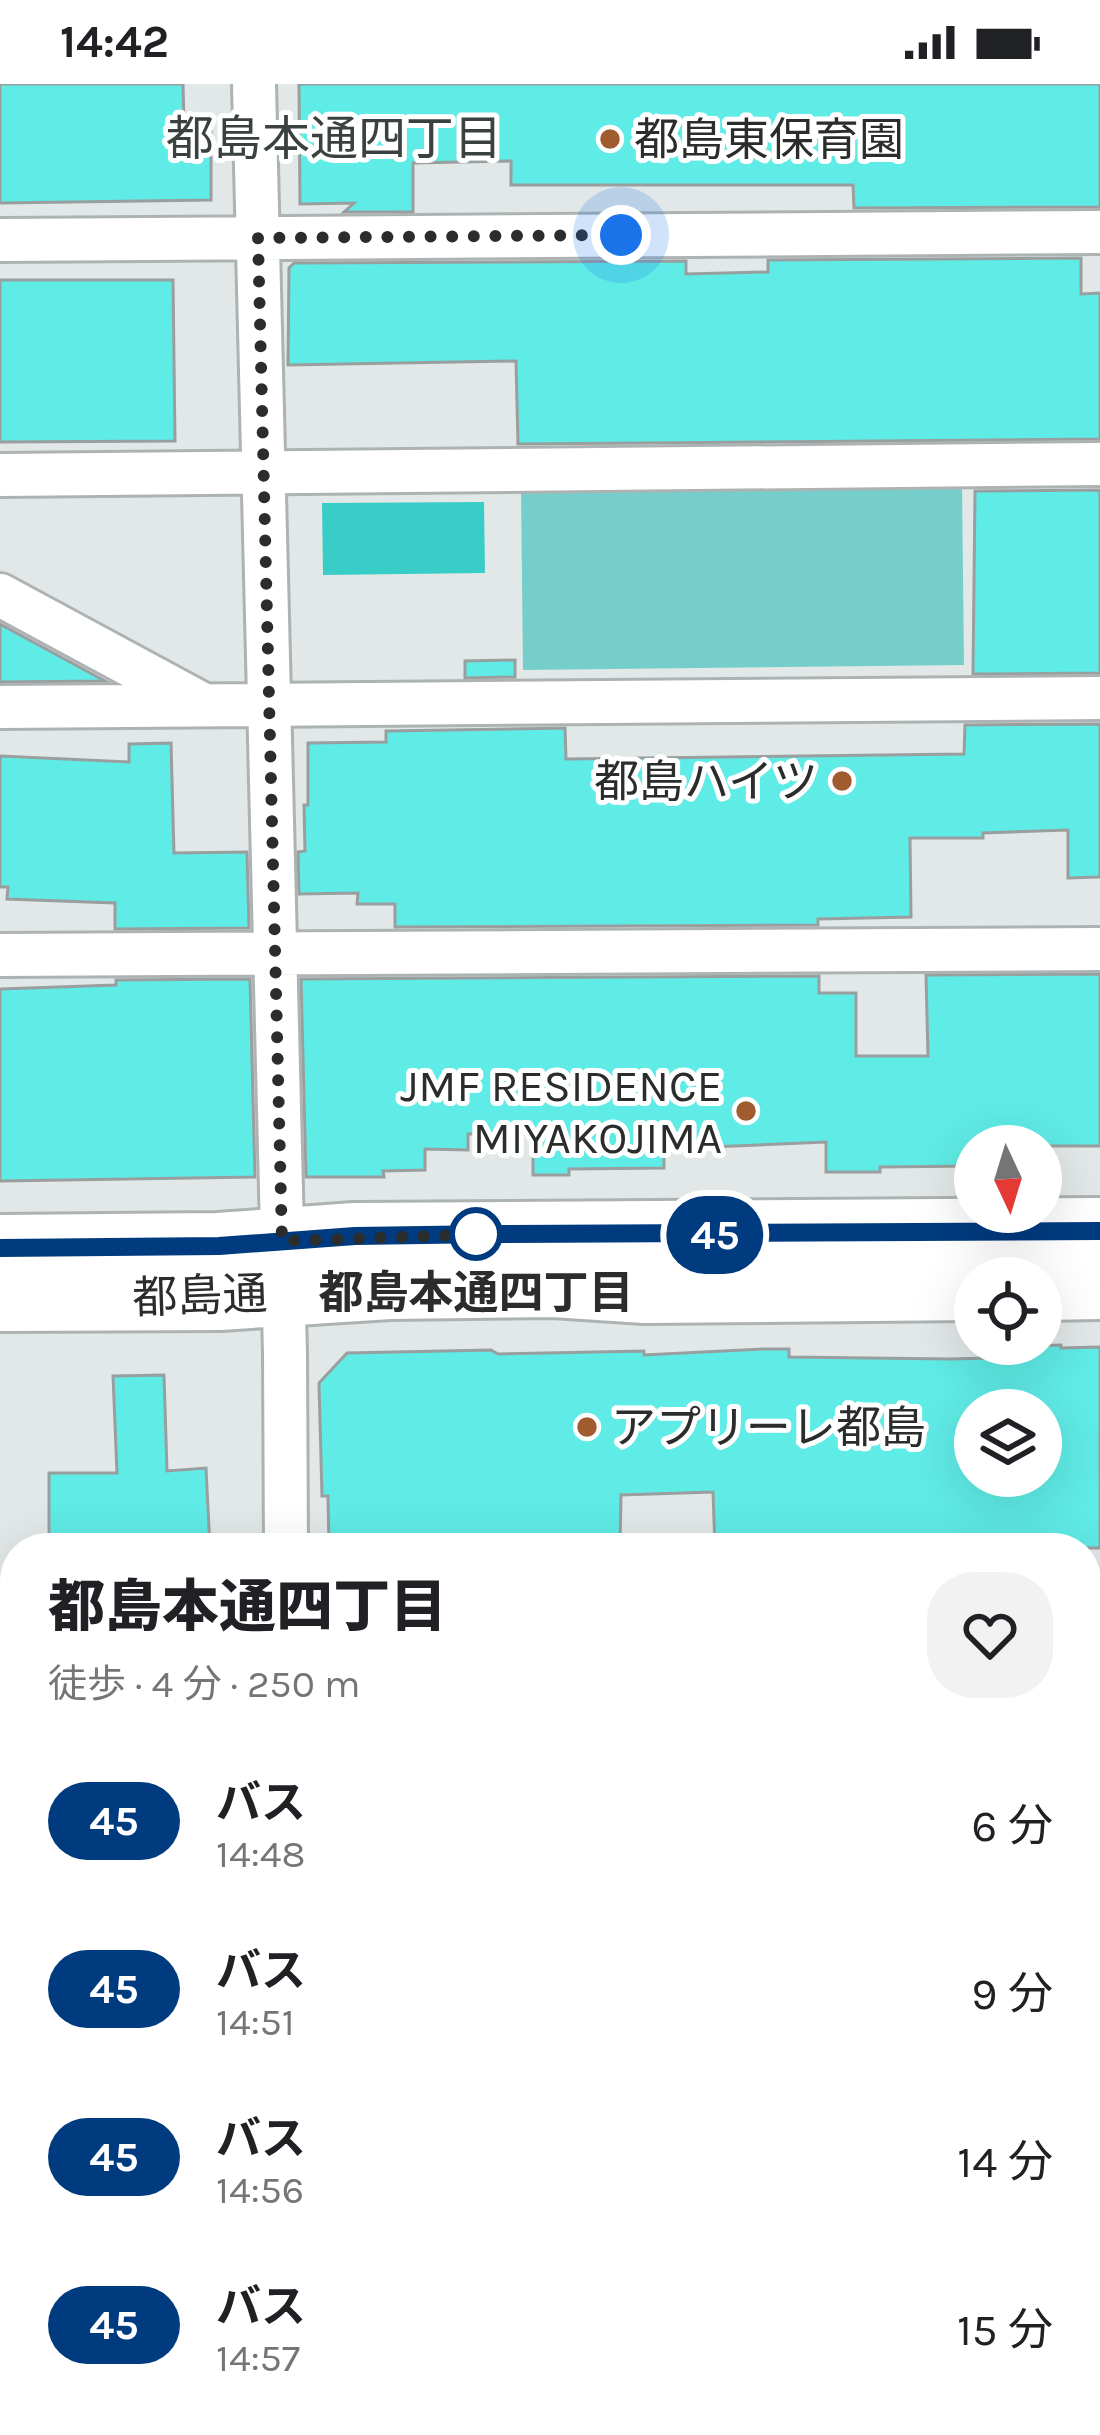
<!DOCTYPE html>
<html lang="ja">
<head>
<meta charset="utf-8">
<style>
  body { margin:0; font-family:Karla,"Noto Sans JP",sans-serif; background:#f2f2f2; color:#202124; height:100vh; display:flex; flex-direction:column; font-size:45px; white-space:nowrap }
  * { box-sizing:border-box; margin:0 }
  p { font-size:39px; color:#757577 }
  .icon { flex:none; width:66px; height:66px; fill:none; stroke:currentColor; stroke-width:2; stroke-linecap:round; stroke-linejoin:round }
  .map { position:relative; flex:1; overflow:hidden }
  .side { position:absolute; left:0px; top:1449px; width:1101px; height:903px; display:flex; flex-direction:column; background:#fff; border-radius:48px 48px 0 0; box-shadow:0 12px 48px #0002 }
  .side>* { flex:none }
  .badge { padding:0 24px; border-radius:39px; font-size:42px; line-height:78px }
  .needle { width:78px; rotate:176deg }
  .controls { position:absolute; left:954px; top:1041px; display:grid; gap:24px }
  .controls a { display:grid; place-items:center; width:108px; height:108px; border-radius:50%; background:#fff; box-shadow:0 12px 48px #0002; font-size:60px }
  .you { position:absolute; width:60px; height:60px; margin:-30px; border:9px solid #fff; border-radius:50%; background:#1a73e8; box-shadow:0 0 0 18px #1a73e833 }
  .map>.badge { position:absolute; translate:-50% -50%; box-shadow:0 0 0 6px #fff }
  .round { display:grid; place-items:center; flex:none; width:126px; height:126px; border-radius:48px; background:#f2f2f2 }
  .headline { display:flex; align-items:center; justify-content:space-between; height:204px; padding:0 48px }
  h1 { font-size:57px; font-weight:800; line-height:90px }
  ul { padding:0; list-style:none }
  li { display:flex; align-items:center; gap:36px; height:168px; padding:0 48px }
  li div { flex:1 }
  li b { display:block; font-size:45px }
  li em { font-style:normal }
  li .badge { min-width:132px; font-weight:700; text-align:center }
  .status { display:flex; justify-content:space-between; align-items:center; height:84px; padding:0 60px; background:#fff; direction:ltr }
  .status svg { height:33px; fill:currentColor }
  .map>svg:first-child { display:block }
</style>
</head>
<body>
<div class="status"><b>14:42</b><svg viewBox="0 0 49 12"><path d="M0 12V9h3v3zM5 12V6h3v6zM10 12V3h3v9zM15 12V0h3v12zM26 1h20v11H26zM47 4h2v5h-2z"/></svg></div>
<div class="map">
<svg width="1100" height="2351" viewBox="0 0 1100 2351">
  <rect width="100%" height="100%" fill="#e1e8e7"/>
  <!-- green -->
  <path fill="#75ceca" d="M962,401L964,581L523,586L521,406Z"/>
  <!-- water -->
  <path fill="#39cdc8" d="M484,418L485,489L323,491L322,419Z"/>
  <!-- building -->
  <path fill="#5febe6" stroke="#999f9f" stroke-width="3" fill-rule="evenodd" d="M0,0H183L184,38H211V116L0,119Z
    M299,0H1100V123L854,124L853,101H511V77L413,79V128H344L354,119L300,120Z
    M1081,174V210L1100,209V355L518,360L516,277L288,281L289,184L294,179L686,177V190L768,188V176Z
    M0,196H173L175,357L0,358Z
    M1100,406V589L973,590L975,407Z
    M0,540L105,597L0,598Z
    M515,576V593L465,594V577Z
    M1100,640V793L1068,794V746L983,749V754H910L911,833L818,835V841L395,843V820H357L358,809L299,810L298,768L305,767L304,721H308V659L386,658V647L565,644L566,675L964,670L965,641Z
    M171,659L174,769L247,768L249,844L115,845V819L7,815L8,803H0V672L129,678V660Z
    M1100,890V1062H975V1082L880,1083V1088H826V1058L664,1065V1084L569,1085V1091H533V1050H468V1066L425,1065V1086L383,1087L384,1093H306L301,895L819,892V909H856V972H928L926,891Z
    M250,895L255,1093L0,1097V905L116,901V896Z
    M1061,1261V1264L1100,1263V1464H715L713,1408L621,1411L620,1464H329L328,1412H322L319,1299L347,1269L491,1266L498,1270L644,1267V1271L763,1265H789V1273L950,1275L991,1274V1263ZM975,1326H1041V1392H975Z
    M164,1291L167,1387L206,1384L210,1464H49V1389H117L113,1292Z"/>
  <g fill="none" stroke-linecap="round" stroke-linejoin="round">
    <!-- minor casing -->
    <g stroke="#adb3b3" stroke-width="48">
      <path id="minor" d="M254,0L285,1270L286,1464
        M0,156L1100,148
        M0,391L1100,380
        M0,511L200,619
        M0,623L1100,614
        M0,871L1100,865
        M1086,1516H1100
        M0,1525H15
        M1086,1757H1100
        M0,1767H15
        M1086,1998H1100
        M0,2007H15
        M1086,2261H1100
        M300,2337L301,2351
        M663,2337V2351
        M976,2337L977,2351"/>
    </g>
    <!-- primary casing -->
    <g stroke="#adb3b3" stroke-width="72">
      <path id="primary" d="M0,1164L219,1162L355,1152L1100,1147
        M1041,1203L1100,1202
        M0,1214L219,1213L389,1202L554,1200L645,1206L975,1203"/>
    </g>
    <!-- minor -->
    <use href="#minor" stroke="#fff" stroke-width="42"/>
    <!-- primary -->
    <use href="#primary" stroke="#fff" stroke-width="66"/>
  </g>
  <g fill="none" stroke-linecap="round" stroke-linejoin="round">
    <!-- line casing -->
    <g stroke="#fff" stroke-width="27">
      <path id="line" d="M0,1164L219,1162L355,1152L493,1150L1100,1147"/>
    </g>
    <!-- line -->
    <use href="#line" stroke="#003b80" stroke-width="18"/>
    <!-- walk -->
    <path stroke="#2a2d2c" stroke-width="12" stroke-dasharray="0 21.6" d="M476,1150H493L282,1157L258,154L621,151"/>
  </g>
  <!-- markers -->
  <g fill="#a05b2e" stroke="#fff" stroke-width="4.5">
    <circle cx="610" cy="55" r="12"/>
    <circle cx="842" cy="697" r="12"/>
    <circle cx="746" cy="1027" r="12"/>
    <circle cx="587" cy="1343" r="12"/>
  </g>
  <circle fill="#fff" stroke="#003b80" stroke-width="6" cx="476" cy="1150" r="24"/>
  <g text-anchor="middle" stroke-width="10" stroke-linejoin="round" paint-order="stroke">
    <!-- poi labels -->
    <g font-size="45" fill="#2a2d2c" stroke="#fff" text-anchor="start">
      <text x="634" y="71">都島東保育園</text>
      <text x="818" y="713" text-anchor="end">都島ハイツ</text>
      <text x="722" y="1017" text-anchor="end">JMF RESIDENCE<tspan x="722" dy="52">MIYAKOJIMA</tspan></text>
      <text x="611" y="1359">アプリーレ都島</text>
    </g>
    <!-- stop labels -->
    <g font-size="45" font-weight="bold" fill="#2a2d2c" stroke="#fff">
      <text x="476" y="1224">都島本通四丁目</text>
    </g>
    <!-- street labels -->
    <g font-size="45" fill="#2a2d2c" stroke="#fff">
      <text transform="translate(200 1211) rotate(-2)" y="16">都島通</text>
    </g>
    <!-- neighbourhood labels -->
    <g font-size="48" fill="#3b4040" stroke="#fff">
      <text x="334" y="71">都島本通四丁目</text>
    </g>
  </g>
</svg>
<div class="controls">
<a><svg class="needle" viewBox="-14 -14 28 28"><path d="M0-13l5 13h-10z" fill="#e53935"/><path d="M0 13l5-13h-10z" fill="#757577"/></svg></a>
<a><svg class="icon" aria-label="locate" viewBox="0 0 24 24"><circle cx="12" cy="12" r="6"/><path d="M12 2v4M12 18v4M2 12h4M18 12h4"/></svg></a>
<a><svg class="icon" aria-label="layers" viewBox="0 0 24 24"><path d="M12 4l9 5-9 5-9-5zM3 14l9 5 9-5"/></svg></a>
</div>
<div class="you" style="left:621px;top:151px"></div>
<b class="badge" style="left:715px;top:1151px;background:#003b80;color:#fff">45</b>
<section class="side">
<div class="headline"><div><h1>都島本通四丁目</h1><p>徒歩 · 4 分 · 250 m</p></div><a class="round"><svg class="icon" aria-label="heart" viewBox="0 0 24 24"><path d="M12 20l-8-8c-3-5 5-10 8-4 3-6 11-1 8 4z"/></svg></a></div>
<ul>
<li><span class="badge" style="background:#003b80;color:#fff">45</span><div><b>バス</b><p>14:48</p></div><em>6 分</em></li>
<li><span class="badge" style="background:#003b80;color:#fff">45</span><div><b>バス</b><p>14:51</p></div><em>9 分</em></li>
<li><span class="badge" style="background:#003b80;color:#fff">45</span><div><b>バス</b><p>14:56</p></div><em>14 分</em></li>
<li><span class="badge" style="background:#003b80;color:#fff">45</span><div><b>バス</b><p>14:57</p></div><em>15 分</em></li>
</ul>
</section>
</div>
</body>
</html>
